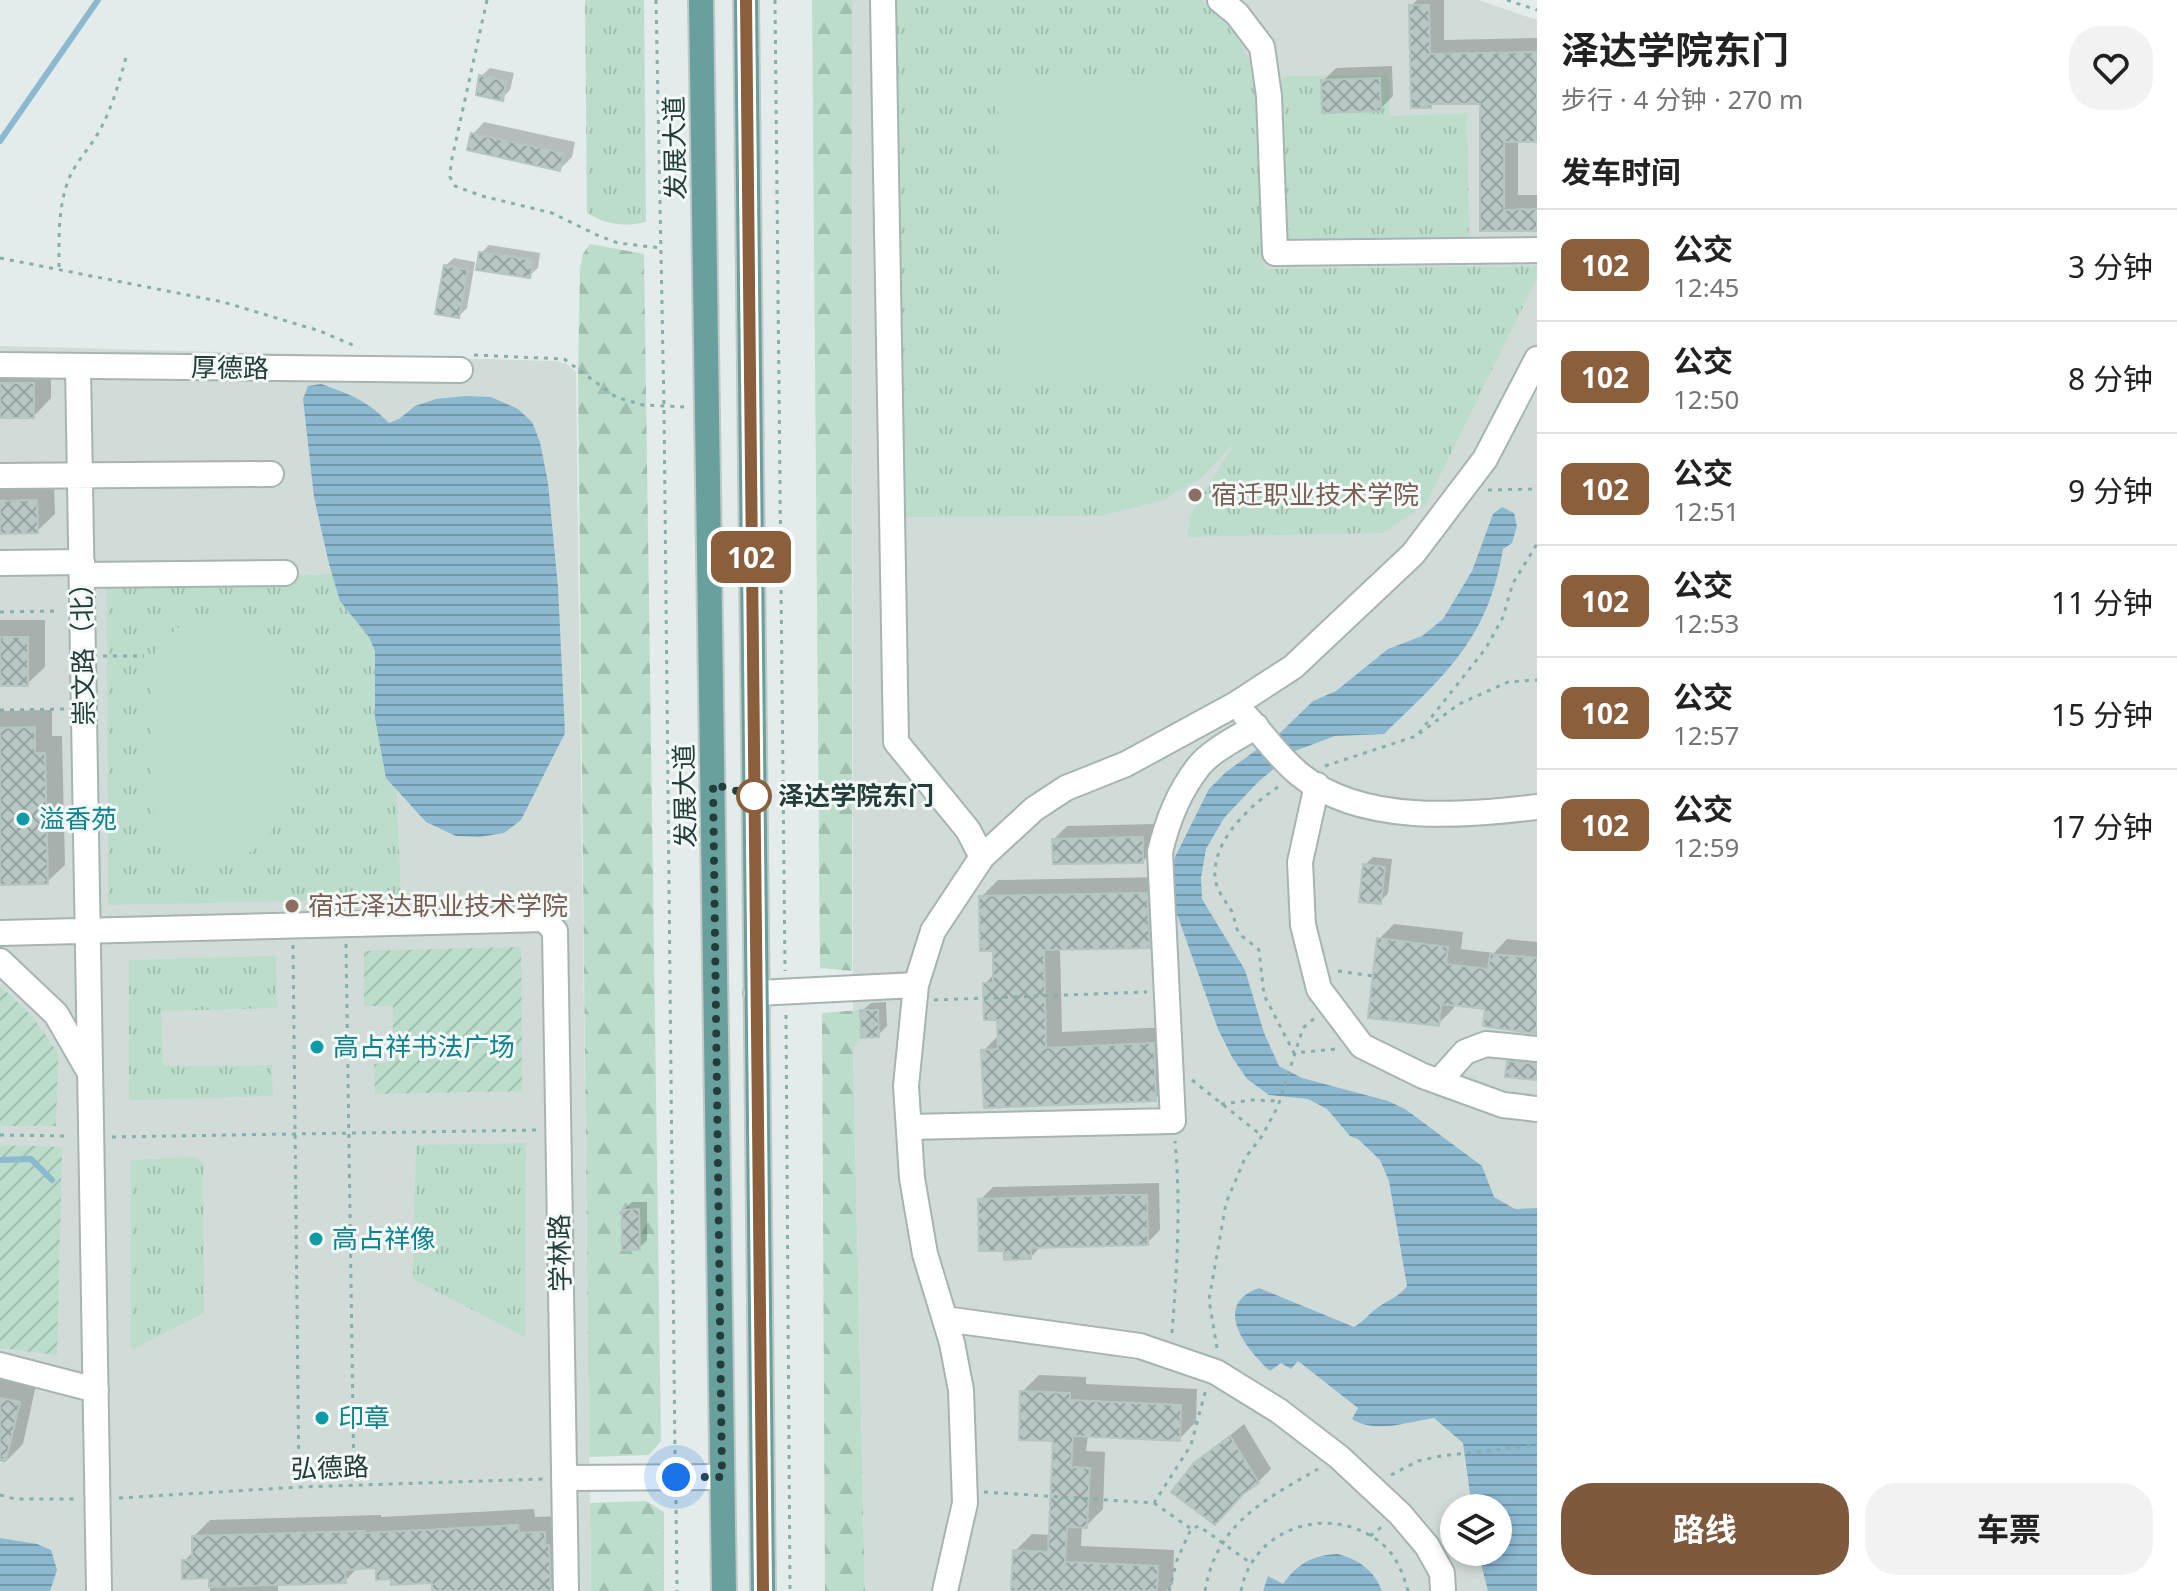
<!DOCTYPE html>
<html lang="zh">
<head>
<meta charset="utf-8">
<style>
  body { margin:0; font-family:"Noto Sans","Noto Sans SC",sans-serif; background:#f2f2f2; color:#222; height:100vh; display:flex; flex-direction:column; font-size:30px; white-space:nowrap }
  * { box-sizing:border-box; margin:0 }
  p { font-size:26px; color:#767676 }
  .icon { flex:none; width:44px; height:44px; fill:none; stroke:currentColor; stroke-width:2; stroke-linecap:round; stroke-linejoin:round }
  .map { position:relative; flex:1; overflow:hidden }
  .side { display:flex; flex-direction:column; background:#fff; width:640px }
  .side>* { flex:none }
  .badge { padding:0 16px; border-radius:12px; font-size:28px; line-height:52px }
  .controls { position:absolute; left:1440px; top:1494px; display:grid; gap:16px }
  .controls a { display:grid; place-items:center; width:72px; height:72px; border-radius:50%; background:#fff; box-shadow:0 4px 12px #0003; font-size:40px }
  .you { position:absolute; width:40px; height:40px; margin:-20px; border:6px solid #fff; border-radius:50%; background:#1a73e8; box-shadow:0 0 0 12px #1a73e833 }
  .map>.badge { position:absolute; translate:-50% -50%; box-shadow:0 0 0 4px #fff }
  h2 { padding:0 24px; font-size:30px; line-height:72px }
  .round { display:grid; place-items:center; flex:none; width:84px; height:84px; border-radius:32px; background:#f2f2f2 }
  .head { display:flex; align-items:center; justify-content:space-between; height:136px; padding:0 24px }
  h1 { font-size:38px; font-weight:700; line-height:60px }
  .cta { display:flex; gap:16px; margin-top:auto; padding:16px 24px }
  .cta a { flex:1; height:92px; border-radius:32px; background:#7e593d; color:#fff; font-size:32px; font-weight:700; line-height:92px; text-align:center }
  .cta a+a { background:#f2f2f2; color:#222 }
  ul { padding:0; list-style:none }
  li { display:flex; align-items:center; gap:24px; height:112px; padding:0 24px; border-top:2px solid #e0e0e0 }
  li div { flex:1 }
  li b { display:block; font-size:30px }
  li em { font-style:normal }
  li .badge { min-width:88px; font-weight:700; text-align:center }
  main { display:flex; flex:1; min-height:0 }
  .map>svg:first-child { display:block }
</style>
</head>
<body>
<main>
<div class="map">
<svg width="1537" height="1591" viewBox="0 0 1537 1591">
  <defs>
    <pattern id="grass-tufts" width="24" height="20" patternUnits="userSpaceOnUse" patternTransform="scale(2)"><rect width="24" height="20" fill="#bcddcb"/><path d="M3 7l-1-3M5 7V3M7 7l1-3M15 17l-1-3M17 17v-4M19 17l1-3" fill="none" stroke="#a1bfaf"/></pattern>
    <pattern id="forest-firs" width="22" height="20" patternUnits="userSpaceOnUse" patternTransform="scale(2)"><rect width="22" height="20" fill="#bcddcb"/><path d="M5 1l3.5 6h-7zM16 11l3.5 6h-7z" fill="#a1bfaf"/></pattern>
    <pattern id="garden-furrows" width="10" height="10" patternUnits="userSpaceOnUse" patternTransform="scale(2)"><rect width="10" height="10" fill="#bcddcb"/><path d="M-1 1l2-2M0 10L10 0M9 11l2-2" fill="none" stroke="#a1bfaf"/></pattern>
    <pattern id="water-rules" width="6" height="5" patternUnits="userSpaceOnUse" patternTransform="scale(2)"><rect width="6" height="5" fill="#8cb8d0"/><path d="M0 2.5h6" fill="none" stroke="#7297aa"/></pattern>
    <pattern id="building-cross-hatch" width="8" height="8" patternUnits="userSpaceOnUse" patternTransform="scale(2)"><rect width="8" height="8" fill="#b8c7c3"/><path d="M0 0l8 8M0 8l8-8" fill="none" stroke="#95a3a0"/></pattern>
  </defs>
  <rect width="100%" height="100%" fill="#e3ecea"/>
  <!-- built -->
  <path fill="#d1dcd9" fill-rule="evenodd" d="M852,0H1478L1537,20V1591H865L853,1049ZM1454,1508H1498V1552H1454Z
    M0,346L556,361L567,364L576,372L591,1591H0Z"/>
  <!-- grass -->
  <path fill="url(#grass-tufts)" d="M585,0H644L646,222C622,227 608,225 587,213Z
    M895,0H1201L1217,10L1240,42L1259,79L1265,269L1537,266V278L1426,504L1383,533L1188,537L1189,518L1234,443L1202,477L1164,500L1099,516L902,517Z
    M1388,75L1390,116L1467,113L1469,240L1287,243L1281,236L1280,81L1286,76Z
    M388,572L401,899L108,905L107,583Z
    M276,956L277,1008L161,1011L163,1066L272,1065L273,1096L129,1100V960Z
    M526,1143L525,1337L413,1279L416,1145Z
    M195,1157L203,1163L204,1313L131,1350V1160Z"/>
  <!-- forest -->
  <path fill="url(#forest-firs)" d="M812,0H852V971L820,968Z
    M590,244L644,254L661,1441L649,1455L589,1457L578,378L580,269L583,254Z
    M860,1010L861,1038L853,1049L865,1591H825L822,1013Z
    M646,1501L664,1512V1591H591L590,1503Z"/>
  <!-- garden -->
  <path fill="url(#garden-furrows)" d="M521,947L522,1091L375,1094L374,1064L393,1061V1006H364V951Z
    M0,986L32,1016L58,1053L56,1126H0Z
    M0,1145L62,1147L57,1355L0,1348Z"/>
  <!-- pitch -->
  <path fill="#bcddcb" d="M1193,79L1194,383L1000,384L998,81Z
    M221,612L244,616L263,625L285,656V803C274,832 261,854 228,860C193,865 158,839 151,804C149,791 151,775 152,761C152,726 153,692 154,657C170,629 189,616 221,612Z"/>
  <!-- water -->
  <path fill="url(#water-rules)" d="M321,384C350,394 368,401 389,423L399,419L415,406L436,399L465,396L491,397L518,409L532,422L540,442L548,483L558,587L565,733L521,820L504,833L479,837L456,836L426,822L386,778L375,718V651L369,637L340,601L329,564L314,497L303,399L308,386Z
    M1502,507L1514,513L1517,526L1512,543L1503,549C1488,639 1446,674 1384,734L1335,736L1295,751L1258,782L1224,818L1206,849L1201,878L1202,899L1245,970L1264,1033L1279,1066L1302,1078L1388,1101L1405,1109L1482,1166L1494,1197L1515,1209L1537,1208V1591H1488L1478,1552H1498V1508H1472L1463,1443L1434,1418C1408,1422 1376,1434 1352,1419L1358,1408L1298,1361L1291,1369L1281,1363L1270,1371C1246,1349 1211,1305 1259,1288L1354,1327C1365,1321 1370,1312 1380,1306C1390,1299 1400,1296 1407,1286L1389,1181L1380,1160L1358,1139L1350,1136L1327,1109L1308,1099L1269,1095L1247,1079L1232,1057L1218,1029L1173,903L1170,881L1173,861L1209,789L1226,772L1280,733L1313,701L1336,691L1388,649L1422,636L1443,619L1472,571L1493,514Z
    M0,1538L37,1544L51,1550L57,1570L50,1591H0Z
    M1338,1554C1359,1560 1374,1570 1382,1591H1263L1268,1576L1283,1584C1298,1563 1313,1555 1338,1554Z"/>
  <!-- shadow -->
  <path fill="#0003" d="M1417,0H1444V40L1537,38V140H1518V195H1537V229H1482V102H1434L1430,106L1411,6Z
    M1392,66L1393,96L1380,109L1323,81L1336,68Z
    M490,68L514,73L510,90L502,98L481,76Z
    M484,122L575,142L572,157L560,169L473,134Z
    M489,245L540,253L538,268L529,276L481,253Z
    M454,258L475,262L467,308L459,316L445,266Z
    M51,366V398L34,416H0V367Z
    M0,484H54L55,514L37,531L0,532Z
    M0,620H45V667L27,684H0Z
    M52,710V736H62L65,865L47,882L0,883V711Z
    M1155,824L1156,848L1143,861L1054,839L1067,826Z
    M1373,857L1392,859L1388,893L1380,902L1365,865Z
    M1163,877L1165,929L1149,946L1060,948L1062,1032L1170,1027L1172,1082L1155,1099L983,1051L1000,1034L999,1018L985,984L995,973V949L981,897L998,880Z
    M1394,924L1463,932L1461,949L1494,953L1507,939L1537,942V1032L1487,1007L1454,1004V1008L1438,1024L1379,939Z
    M886,1002L887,1026L878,1035L862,1011L871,1003Z
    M1524,1046L1537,1047V1078L1509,1062Z
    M1159,1183L1160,1230L1147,1243L1042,1245L1031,1257L1006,1249L980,1200L993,1187Z
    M632,1202H647V1240L639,1248L624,1210Z
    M1039,1375L1086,1377V1384L1197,1389L1196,1422L1179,1439L1088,1435L1086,1451L1105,1452L1103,1509L1086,1526H1082L1081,1546L1174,1550L1173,1584L1166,1591H1013L1015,1551L1032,1534L1051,1535L1055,1439L1022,1392Z
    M0,1377L36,1385L23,1444L5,1462L0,1461Z
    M1244,1424L1271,1469L1258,1482L1195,1464Z
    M534,1509L535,1517L561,1516L559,1591H479V1579L393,1577L377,1566L358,1567L345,1581L278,1583V1591H210V1576L184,1561L194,1551V1536L210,1520L381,1515V1517Z"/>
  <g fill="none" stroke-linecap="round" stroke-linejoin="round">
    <!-- stream -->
    <path stroke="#8cb8d0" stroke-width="6" d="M0,141L98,0
      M0,1160L31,1159L52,1180"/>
  </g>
  <!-- building -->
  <path fill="url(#building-cross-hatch)" stroke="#b5c6c2" stroke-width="2" d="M1409,5H1429L1430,54L1537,52V142H1504V210L1537,209V231H1480V104H1431V108H1411Z
    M479,75L506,81L503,101L476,95Z
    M1380,78L1381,111L1322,113L1321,80Z
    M471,133L564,153L560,171L467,150Z
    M479,252L533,260L530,278L476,270Z
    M444,265L468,270L459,318L435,314Z
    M0,383H34V418H0Z
    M37,500L38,533L0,534V501Z
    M0,637H28V686H0Z
    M35,727V753H45L48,884L0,885V728Z
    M1143,837V863L1053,864L1052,839Z
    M1363,864L1385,867L1381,904L1359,902Z
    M1147,893L1150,948L1044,950L1046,1048L1154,1043L1156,1101L984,1108L981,1050L998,1049L997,1020H984L983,983H993V951H980L979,896Z
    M1377,938L1448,947L1446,964L1488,969L1490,954L1537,958V1034L1483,1026L1485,1009L1441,1004L1439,1026L1368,1018Z
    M860,1010H878L879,1037L861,1038Z
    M1507,1061L1537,1064V1080L1505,1077Z
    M1117,1195H1147L1148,1245L1031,1248V1259L1004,1260V1251H979L978,1199Z
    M639,1209L640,1250H622V1210Z
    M1020,1391L1070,1393V1400L1181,1405L1180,1441L1073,1436L1071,1467L1090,1468L1087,1528L1067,1527L1065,1562L1158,1566L1157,1591H1011L1013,1550L1048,1552L1053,1441L1019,1440Z
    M0,1398L20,1402L6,1460L0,1459Z
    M1230,1436L1259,1483L1243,1494L1215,1525L1171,1492L1194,1463Z
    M518,1525L519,1533L545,1532V1545H549L551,1591H432V1583L391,1585V1579L376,1580V1568L345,1570L346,1583L209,1587V1578L182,1579V1560H192V1536L365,1531V1533Z"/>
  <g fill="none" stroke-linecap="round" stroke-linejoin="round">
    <!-- minor casing -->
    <g stroke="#a6b4b2" stroke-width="28">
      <path id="minor" d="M883,0L896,742L968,830L982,857
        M1220,0L1237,14L1262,47L1269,96L1275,253L1537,250
        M0,365L460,370
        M78,367L99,1591
        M0,476L271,474
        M0,563L82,562
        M82,575L285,573
        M1245,715C1263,734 1279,758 1299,774C1361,825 1463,816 1537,807
        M1317,785L1300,862L1303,925L1319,989L1362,1046L1423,1076L1503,1105L1537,1109
        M0,933L544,919L555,931L566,1591
        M0,961L56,1014L90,1073
        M756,993L916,985
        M1439,1081L1465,1052L1486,1044L1537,1049
        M909,1127L1173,1121L1160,852C1167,822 1179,791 1199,766C1213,749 1238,738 1256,726
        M945,1319L1140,1346L1216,1372L1279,1411L1339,1457L1400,1514L1427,1546L1442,1573L1443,1591
        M0,1365L96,1390
        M564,1478L722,1477
        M945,1591L965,1503L961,1390L952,1343L925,1254L912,1178L906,1086L916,985L933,931L982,857L1034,809L1066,788L1126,764L1236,704L1293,667L1413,554L1485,459L1537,359"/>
    </g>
    <!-- major casing -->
    <g stroke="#c1c9c8" stroke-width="28">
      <path id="major" d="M701,0L724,1591
        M746,0L763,1591"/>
    </g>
    <!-- path -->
    <path stroke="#84afaa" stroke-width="3" stroke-dasharray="4 6" stroke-linecap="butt" d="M487,0L451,163L450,177L455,186L482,196L552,213L597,235L618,243L661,248
      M656,0L664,408L675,1456
      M775,0L785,971
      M1507,0L1537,10
      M0,258L223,302L320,331L355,346
      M59,267C59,241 58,213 66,187C72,166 86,153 97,135C112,110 119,82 127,54
      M474,355L564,359L616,397L643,405L684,407
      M1488,490L1537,489
      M0,612L60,611
      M103,656H144
      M0,710L64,709
      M1419,733L1486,648L1503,617L1513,583L1537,544
      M1325,766L1416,736L1459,704L1508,682L1537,680
      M1278,787C1251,805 1213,839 1215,876C1215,888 1224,899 1231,910C1235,917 1235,927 1239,933C1244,939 1253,944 1259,950L1264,995L1294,1053L1336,1049
      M346,944L354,1484
      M293,945L299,1485
      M1338,971L1373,976
      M934,1000L1147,992
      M786,1015L790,1591
      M1192,1080L1261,1135
      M1221,1104L1253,1100L1280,1101
      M0,1135L68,1136
      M112,1137L536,1130
      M1172,1333C1177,1268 1181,1206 1175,1141
      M1217,1348L1209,1300L1226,1203L1245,1158L1262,1136L1278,1106L1303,1028L1316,1017
      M1391,1475L1418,1461L1441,1456L1537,1445
      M984,1492L1154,1503L1191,1445L1206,1389
      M0,1495L15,1499H76
      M119,1498L300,1487L543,1479
      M676,1500L677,1591
      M1154,1503L1190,1528
      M1370,1536L1383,1526
      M1169,1591L1177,1560L1191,1529L1199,1526L1252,1564
      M1205,1591C1216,1524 1264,1500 1318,1469
      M1241,1591C1253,1526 1332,1503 1381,1543C1396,1555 1403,1573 1408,1591"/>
    <!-- minor -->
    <use href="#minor" stroke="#fff" stroke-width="24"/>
    <!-- major -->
    <use href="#major" stroke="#68a09d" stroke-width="24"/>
  </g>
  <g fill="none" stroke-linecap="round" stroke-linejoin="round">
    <!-- line casing -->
    <g stroke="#fff" stroke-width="18">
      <path id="line" d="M746,0L763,1591"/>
    </g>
    <!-- line -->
    <use href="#line" stroke="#8b5e3c" stroke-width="12"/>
    <!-- walk -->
    <path stroke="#233d3b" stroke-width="8" stroke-dasharray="0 14.4" d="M676,1477H722L713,784L754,796"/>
  </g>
  <!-- markers -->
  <g fill="#8d6e63" stroke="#f3f9f7" stroke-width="3">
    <circle cx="1195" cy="495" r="8"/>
    <circle cx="292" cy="906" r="8"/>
  </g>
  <circle fill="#fff" stroke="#8b5e3c" stroke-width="4" cx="754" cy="796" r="16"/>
  <g fill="#0f9aa8" stroke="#f3f9f7" stroke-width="3">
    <circle cx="23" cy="819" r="8"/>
    <circle cx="317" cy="1047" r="8"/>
    <circle cx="316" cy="1239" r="8"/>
    <circle cx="322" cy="1418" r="8"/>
  </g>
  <g text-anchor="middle" stroke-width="6" stroke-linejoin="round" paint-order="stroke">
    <!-- street labels -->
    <g font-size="26" fill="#233d3b" stroke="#f3f9f7">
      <text transform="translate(675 148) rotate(-91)" y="9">发展大道</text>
      <text transform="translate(230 368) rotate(1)" y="9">厚德路</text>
      <text transform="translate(83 648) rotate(-91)" y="9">崇文路（北）</text>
      <text transform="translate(685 796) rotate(-91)" y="9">发展大道</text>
      <text transform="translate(560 1253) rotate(-91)" y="9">学林路</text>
      <text transform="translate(330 1468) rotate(-2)" y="9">弘德路</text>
    </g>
    <!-- education labels -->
    <g font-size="26" fill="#785e54" stroke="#f3f9f7" text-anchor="start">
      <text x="1211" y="504">宿迁职业技术学院</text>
      <text x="308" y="915">宿迁泽达职业技术学院</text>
    </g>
    <!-- stop labels -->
    <g font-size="26" font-weight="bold" fill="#233d3b" stroke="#f3f9f7" text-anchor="start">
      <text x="778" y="805">泽达学院东门</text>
    </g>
    <!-- culture labels -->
    <g font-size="26" fill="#0d838f" stroke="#f3f9f7" text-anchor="start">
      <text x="39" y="828">溢香苑</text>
      <text x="333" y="1056">高占祥书法广场</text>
      <text x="332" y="1248">高占祥像</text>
      <text x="338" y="1427">印章</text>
    </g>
  </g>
</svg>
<div class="controls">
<a><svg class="icon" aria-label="layers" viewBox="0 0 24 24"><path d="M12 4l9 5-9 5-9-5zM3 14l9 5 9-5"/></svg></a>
</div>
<div class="you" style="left:676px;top:1477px"></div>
<b class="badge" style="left:751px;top:557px;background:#8b5e3c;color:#fff">102</b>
</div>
<section class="side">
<div class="head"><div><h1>泽达学院东门</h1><p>步行 · 4 分钟 · 270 m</p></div><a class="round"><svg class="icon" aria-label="heart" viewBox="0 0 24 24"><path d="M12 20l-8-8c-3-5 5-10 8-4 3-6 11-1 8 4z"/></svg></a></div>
<h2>发车时间</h2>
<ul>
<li><span class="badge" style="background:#8b5e3c;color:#fff">102</span><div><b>公交</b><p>12:45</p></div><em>3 分钟</em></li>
<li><span class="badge" style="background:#8b5e3c;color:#fff">102</span><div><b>公交</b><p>12:50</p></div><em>8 分钟</em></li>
<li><span class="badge" style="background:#8b5e3c;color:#fff">102</span><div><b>公交</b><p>12:51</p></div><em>9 分钟</em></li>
<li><span class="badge" style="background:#8b5e3c;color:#fff">102</span><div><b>公交</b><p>12:53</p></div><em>11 分钟</em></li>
<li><span class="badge" style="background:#8b5e3c;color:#fff">102</span><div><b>公交</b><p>12:57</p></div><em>15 分钟</em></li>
<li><span class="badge" style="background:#8b5e3c;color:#fff">102</span><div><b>公交</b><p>12:59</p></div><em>17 分钟</em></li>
</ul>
<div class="cta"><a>路线</a><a>车票</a></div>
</section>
</main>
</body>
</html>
